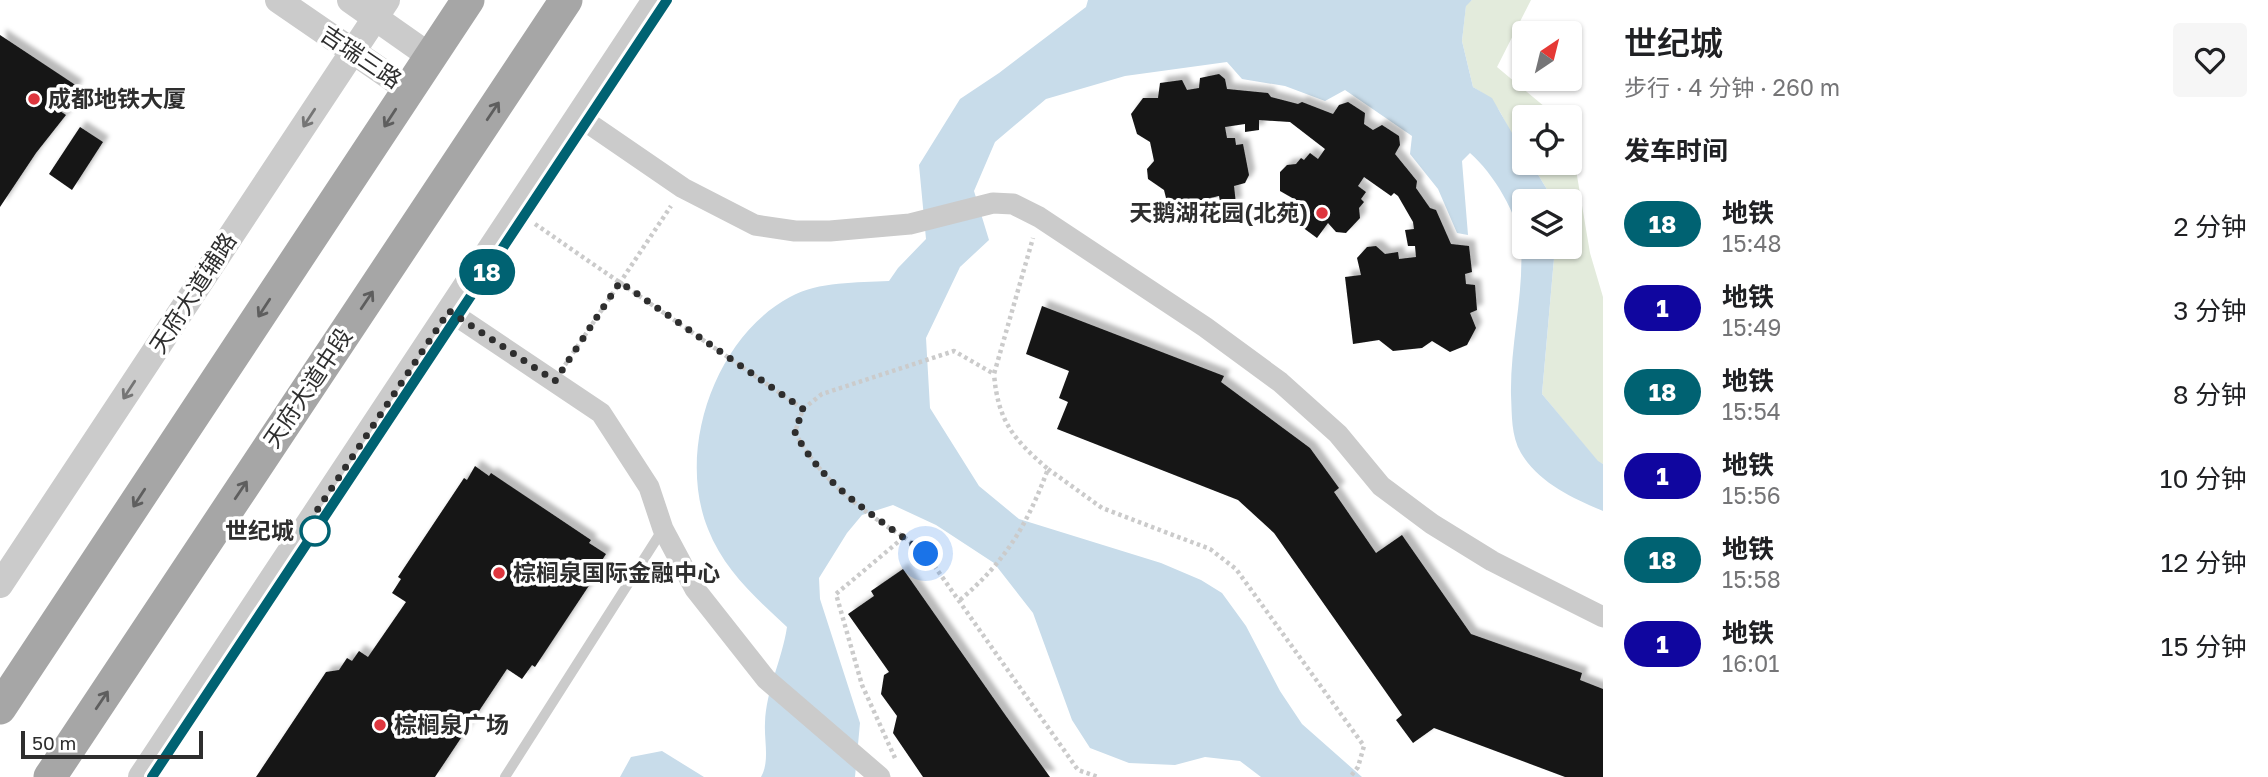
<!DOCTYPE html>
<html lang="zh">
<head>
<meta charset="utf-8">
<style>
  body { margin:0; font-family:"Golos Text","Noto Sans SC",sans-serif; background:#f6f6f6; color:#202124; height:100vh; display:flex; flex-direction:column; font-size:26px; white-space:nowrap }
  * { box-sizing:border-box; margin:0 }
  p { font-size:23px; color:#757577 }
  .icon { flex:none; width:38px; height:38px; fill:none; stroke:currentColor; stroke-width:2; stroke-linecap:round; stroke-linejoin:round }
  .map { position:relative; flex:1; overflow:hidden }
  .details { display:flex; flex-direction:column; background:#fff; width:665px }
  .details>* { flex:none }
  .badge { padding:0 14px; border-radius:23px; font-size:24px; line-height:46px }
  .needle { width:46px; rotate:35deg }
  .fabs { position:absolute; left:1512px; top:21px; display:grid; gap:14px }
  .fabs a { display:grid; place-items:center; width:70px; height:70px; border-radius:7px; background:#fff; box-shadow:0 2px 5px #0004; font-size:35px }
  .scale { position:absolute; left:21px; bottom:18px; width:182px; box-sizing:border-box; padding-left:7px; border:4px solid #2e2e2e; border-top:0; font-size:19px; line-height:24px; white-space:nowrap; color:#2e2e2e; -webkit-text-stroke:5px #fff; paint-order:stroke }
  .you { position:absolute; width:35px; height:35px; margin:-18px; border:5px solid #fff; border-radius:50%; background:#1a73e8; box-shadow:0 0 0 10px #1a73e833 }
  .map>.badge { position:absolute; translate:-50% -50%; box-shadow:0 0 0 4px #fff }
  h2 { padding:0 21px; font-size:26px; line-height:63px }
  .round { display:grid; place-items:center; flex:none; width:74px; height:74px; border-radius:7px; background:#f6f6f6 }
  .headline { display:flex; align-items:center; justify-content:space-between; height:119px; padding:0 21px }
  h1 { font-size:33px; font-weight:600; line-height:52px }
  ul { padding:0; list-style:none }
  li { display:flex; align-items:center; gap:21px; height:84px; padding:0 21px }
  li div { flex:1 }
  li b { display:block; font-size:26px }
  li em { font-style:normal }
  li .badge { min-width:77px; font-weight:700; text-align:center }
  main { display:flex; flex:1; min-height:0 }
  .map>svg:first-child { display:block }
</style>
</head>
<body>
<main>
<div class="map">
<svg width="1603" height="777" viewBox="0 0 1603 777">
  <defs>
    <filter id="shadow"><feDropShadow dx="6" dy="-6" stdDeviation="2" flood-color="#0004"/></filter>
  </defs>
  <rect width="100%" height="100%" fill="#fff"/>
  <!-- green -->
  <path fill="#e3ebdc" d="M1472,0H1531L1497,67L1557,117H1524V154C1502,127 1508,107 1473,87L1462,41L1466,5Z
    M1570,134L1590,253L1603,297V464L1598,462L1542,394L1555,247H1570V201H1554L1531,163H1570Z"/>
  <!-- water -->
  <path fill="#c8dcea" d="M1088,0H1472L1466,6L1462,41L1473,87L1492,98L1524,154V163H1531L1554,201H1524V247H1555L1542,394L1598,461L1603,464V511C1573,498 1539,483 1521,453C1511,436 1512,415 1511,395C1510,346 1524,294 1521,246C1519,215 1493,173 1470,153L1462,161L1468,235L1457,233L1438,189L1410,154L1412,136L1345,90L1325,101L1285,86L1242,79L1227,62L1125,76L1046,99L995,142L974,191L989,240L960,267L926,338L930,408L979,486L1019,519L1161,563L1201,580L1222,593L1246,626L1280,691L1302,724L1362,777H1261L1240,761L1205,757L1175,765L1129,763L1090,748L1072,720L1033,613L994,563L936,525L893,505L862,515L847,533L819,578L820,599L860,723L855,777H761C770,761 764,741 765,723C766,690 782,660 787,627C756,598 724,570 708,529C676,450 715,337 790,297C819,281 857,283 889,281L898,268L926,239L919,165L960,99L999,73L1086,7Z
    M662,751L704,777H620L631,757Z"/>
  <!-- building -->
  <path fill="#151515" filter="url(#shadow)" d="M0,35L77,86L60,111L66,115L36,153L0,207Z
    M1219,74L1225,79L1227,89L1268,93L1271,97L1298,104L1302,102L1333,114L1339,105L1348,102L1365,113L1364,124L1373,130L1382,125L1399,136L1400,145L1395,154L1417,181L1416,188L1430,208L1436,210L1451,244L1469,246L1472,272L1465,274L1466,284L1475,285L1477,310L1470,313L1476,328L1467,345L1450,352L1432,341L1422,348L1393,351L1379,340L1353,344L1345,277L1361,275L1357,258L1367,247L1376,246L1385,254L1398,252L1399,259L1416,257L1415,246H1408L1405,230L1414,229L1413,222L1398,196L1394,193L1391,196L1364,177L1358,186L1366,192L1361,199L1364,202L1359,208L1360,218L1346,233L1336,232L1328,223L1317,238L1283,213L1294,199L1280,191V172L1287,165L1296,164L1301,158L1304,160L1310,153L1318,159L1325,149L1290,122L1259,120V130L1245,132V124L1225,127L1227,138H1235L1236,145L1243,144L1249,175L1245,183L1234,186L1236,204L1221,207L1219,196L1210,198L1211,208L1195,211L1193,200L1185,201L1186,212L1170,214L1164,190L1148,179L1147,169L1154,161L1150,142L1137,134L1131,114L1143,98H1158L1160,83L1182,80L1187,90L1199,88L1200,78Z
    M80,127L103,142L72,190L49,174Z
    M1042,306L1224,376L1221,382L1310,448L1339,488L1334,492L1376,553L1402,535L1471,634L1582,673L1580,680L1603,689V777H1565L1434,728L1413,743L1396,720L1402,715L1274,533L1238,500L1057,429L1068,402L1059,398L1069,371L1026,354Z
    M475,466L489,476L491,473L591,540L589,543L606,554L597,568L600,569L535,667L532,665L522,679L507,669L435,777H256L326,672L339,670L347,658L352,661L359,651L368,657L406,602L392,593L401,579L398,577L464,478L467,480Z
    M903,569L1006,716L1050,777H923L893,733L897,716L881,694L884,675L889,672L848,614L874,596L871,591Z"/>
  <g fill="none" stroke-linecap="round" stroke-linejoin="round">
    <!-- path -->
    <path stroke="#cbcbcb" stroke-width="4.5" stroke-dasharray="3.5 3.5" stroke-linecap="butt" d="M535,224L803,409
      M565,365L671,206
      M1048,469L1102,508L1210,549L1236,569L1364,746L1358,767L1350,777
      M904,537L926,554L1078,770L1098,777
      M960,600C1006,561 1027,525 1048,469C1013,439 998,421 994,374
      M895,758L862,685L836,594L904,537C862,512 817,476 795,432L803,409L822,394L954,351L994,374L1033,238"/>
    <!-- service -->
    <path stroke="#cbcbcb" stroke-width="10" d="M505,777L663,529"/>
    <!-- minor -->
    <path stroke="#cbcbcb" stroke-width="21" d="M578,116L683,188L755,225L795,231H830L910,224L993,203L1013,204L1039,217L1205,327L1280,382L1338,434L1381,486L1432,524L1492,561L1603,617
      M449,311L601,413L649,487L663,529L695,589L766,679L880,777"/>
    <!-- tertiary -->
    <path stroke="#cbcbcb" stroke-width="26" d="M278,0L409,90
      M350,0L431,57
      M0,585L387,0
      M141,777L655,0"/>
    <!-- primary -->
    <path stroke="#a6a6a6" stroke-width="33" d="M0,708L468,0
      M50,777L566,0"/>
  </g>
  <!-- one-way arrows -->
  <defs><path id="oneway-shaft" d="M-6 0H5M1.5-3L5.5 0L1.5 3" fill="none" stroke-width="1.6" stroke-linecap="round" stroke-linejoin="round" transform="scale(1.75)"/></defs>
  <g stroke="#5e5e5e">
    <use href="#oneway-shaft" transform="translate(493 111) rotate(-56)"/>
    <use href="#oneway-shaft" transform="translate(390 118) rotate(123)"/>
    <use href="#oneway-shaft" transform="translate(367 300) rotate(-56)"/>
    <use href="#oneway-shaft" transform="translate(264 308) rotate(123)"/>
    <use href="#oneway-shaft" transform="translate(241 490) rotate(-56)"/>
    <use href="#oneway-shaft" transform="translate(139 498) rotate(123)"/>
    <use href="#oneway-shaft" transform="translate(102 700) rotate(-56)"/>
  </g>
  <g stroke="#757575">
    <use href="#oneway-shaft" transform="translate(309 118) rotate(123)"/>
    <use href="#oneway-shaft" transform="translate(129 390) rotate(123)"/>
  </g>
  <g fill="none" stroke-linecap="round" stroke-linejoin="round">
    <!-- line casing -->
    <g stroke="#fff" stroke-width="16">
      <path id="line" d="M152,777L667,0"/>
    </g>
    <!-- line -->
    <use href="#line" stroke="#006272" stroke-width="10"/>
    <!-- walk -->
    <path stroke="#2e2e2e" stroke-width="7" stroke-dasharray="0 12.6" d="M315,531L310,521L449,311L555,381L620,282L803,409L795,432C822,487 879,518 926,554"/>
  </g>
  <!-- markers -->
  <g fill="#de363e" stroke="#fff" stroke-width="2.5">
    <circle cx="34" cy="99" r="7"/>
    <circle cx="1322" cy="213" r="7"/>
    <circle cx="499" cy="573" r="7"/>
    <circle cx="380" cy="725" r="7"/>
  </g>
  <circle fill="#fff" stroke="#006272" stroke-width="3.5" cx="315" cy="531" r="14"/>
  <g text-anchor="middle" stroke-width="7" stroke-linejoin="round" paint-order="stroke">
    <!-- street labels -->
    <g font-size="23" fill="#2e2e2e" stroke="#fff">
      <text transform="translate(361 57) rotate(34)" y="8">吉瑞三路</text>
      <text transform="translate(193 293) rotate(-57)" y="8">天府大道辅路</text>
      <text transform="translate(308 388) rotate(-56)" y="8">天府大道中段</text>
    </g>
    <!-- poi labels -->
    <g font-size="23" font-weight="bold" fill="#2e2e2e" stroke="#fff" text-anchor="start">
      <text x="48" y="107">成都地铁大厦</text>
      <text x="1308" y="221" text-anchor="end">天鹅湖花园(北苑)</text>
      <text x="513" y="581">棕榈泉国际金融中心</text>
      <text x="394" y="733">棕榈泉广场</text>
    </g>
    <!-- stop labels -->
    <g font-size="23" font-weight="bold" fill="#2e2e2e" stroke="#fff" text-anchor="end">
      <text x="294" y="539">世纪城</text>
    </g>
  </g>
</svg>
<div class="fabs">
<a><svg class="needle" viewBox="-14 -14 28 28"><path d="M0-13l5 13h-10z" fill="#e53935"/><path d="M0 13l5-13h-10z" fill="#757577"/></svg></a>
<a><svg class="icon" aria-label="locate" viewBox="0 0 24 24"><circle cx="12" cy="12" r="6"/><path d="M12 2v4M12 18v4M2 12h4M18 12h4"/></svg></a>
<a><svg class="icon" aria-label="layers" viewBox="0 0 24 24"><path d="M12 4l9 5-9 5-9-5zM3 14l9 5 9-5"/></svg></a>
</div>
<div class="scale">50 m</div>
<div class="you" style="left:926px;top:554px"></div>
<b class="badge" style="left:487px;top:272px;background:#006272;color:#fff">18</b>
</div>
<section class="details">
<div class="headline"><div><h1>世纪城</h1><p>步行 · 4 分钟 · 260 m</p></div><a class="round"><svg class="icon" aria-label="heart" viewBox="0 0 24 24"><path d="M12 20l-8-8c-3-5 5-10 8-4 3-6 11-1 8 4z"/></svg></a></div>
<h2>发车时间</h2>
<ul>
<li><span class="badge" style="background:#006272;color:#fff">18</span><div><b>地铁</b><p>15:48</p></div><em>2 分钟</em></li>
<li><span class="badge" style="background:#10069f;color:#fff">1</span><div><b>地铁</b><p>15:49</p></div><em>3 分钟</em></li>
<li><span class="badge" style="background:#006272;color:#fff">18</span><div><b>地铁</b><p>15:54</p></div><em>8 分钟</em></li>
<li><span class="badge" style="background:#10069f;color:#fff">1</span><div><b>地铁</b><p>15:56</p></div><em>10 分钟</em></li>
<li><span class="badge" style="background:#006272;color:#fff">18</span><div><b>地铁</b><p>15:58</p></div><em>12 分钟</em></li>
<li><span class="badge" style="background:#10069f;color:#fff">1</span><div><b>地铁</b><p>16:01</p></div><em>15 分钟</em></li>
</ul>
</section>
</main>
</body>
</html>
